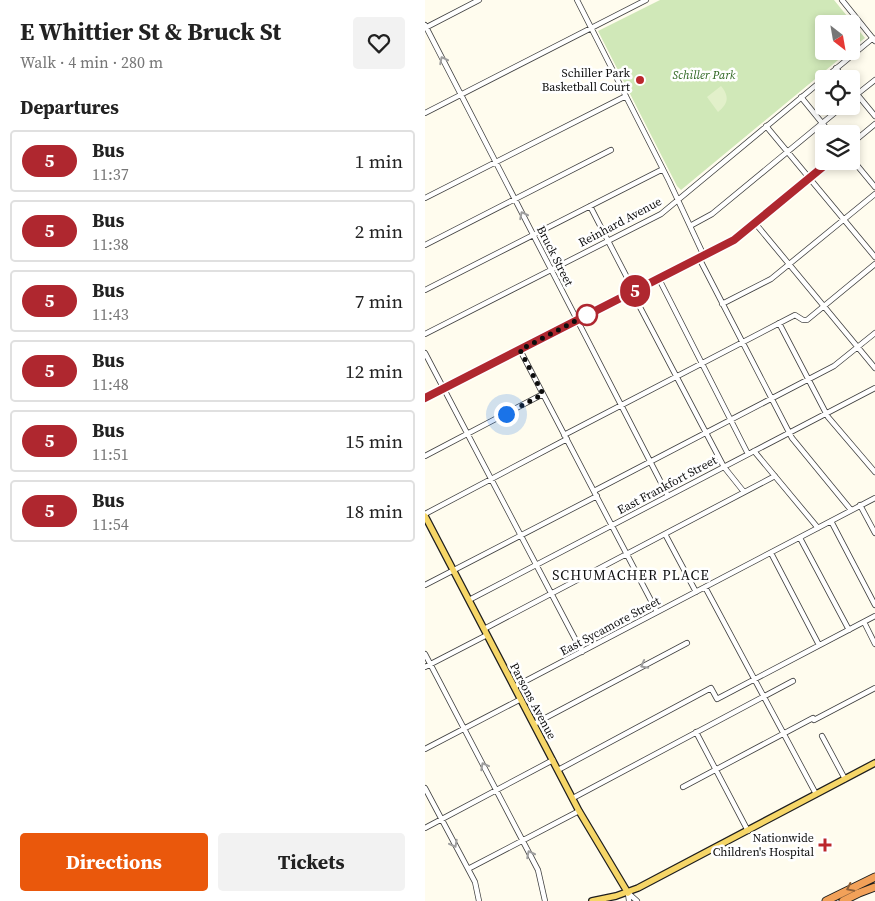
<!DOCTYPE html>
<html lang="en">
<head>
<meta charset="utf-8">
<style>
  body { margin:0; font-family:"Source Serif 4",serif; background:#f2f2f2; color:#222; height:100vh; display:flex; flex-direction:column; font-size:19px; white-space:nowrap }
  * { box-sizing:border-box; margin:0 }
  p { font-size:16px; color:#767676 }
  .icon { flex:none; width:28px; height:28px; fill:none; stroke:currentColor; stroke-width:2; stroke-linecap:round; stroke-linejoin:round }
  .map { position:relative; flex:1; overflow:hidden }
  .panel { display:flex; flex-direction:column; background:#fff; width:425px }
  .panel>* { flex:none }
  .badge { padding:0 10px; border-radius:16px; font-size:18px; line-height:32px }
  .needle { width:32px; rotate:149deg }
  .fabs { position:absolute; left:390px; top:15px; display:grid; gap:10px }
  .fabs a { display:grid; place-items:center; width:45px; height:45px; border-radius:5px; background:#fff; box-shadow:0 2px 8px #0003; font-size:25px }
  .you { position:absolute; width:25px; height:25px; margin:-12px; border:4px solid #fff; border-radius:50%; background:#1a73e8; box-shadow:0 0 0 8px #1a73e833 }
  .map>.badge { position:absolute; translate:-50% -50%; box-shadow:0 0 0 2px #fff }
  h2 { padding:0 20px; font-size:19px; line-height:45px }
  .round { display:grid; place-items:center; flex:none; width:52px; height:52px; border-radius:5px; background:#f2f2f2 }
  .headline { display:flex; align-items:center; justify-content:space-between; height:85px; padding:0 20px }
  h1 { font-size:24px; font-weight:700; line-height:38px }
  .action { display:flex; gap:10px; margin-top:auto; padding:10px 20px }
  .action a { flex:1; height:58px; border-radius:5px; background:#ea580c; color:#fff; font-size:20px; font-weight:700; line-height:58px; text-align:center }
  .action a+a { background:#f2f2f2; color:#222 }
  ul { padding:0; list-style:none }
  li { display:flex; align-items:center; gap:15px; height:62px; margin:0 10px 8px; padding:0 10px; border:2px solid #e0e0e0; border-radius:5px }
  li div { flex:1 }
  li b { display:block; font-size:19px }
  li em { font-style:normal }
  li .badge { min-width:55px; font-weight:700; text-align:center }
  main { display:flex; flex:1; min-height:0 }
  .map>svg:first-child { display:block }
</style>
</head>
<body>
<main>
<section class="panel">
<div class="headline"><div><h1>E Whittier St &amp; Bruck St</h1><p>Walk · 4 min · 280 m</p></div><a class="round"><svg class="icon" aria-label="heart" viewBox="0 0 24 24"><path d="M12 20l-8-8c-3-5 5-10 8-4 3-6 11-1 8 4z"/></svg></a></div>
<h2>Departures</h2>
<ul>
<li><span class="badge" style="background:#af272f;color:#fff">5</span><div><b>Bus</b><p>11:37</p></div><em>1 min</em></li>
<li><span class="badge" style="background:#af272f;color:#fff">5</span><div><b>Bus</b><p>11:38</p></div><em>2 min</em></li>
<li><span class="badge" style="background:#af272f;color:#fff">5</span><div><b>Bus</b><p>11:43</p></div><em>7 min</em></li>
<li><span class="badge" style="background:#af272f;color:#fff">5</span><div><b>Bus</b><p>11:48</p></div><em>12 min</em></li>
<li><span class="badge" style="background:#af272f;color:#fff">5</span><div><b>Bus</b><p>11:51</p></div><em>15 min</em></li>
<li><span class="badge" style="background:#af272f;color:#fff">5</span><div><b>Bus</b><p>11:54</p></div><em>18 min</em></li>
</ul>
<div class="action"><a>Directions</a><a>Tickets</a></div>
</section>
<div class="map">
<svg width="450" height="901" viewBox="0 0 450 901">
  <rect width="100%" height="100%" fill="#fffcee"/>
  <!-- green -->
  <path fill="#d0e8b8" d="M235,0H409L440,38L426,49V24H399V51H424L256,190L252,186L173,31Z"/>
  <!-- pitch -->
  <path fill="#e2f0ca" d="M296,86C304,96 304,103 293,112L282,97Z"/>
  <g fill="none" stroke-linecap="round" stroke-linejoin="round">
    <!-- minor casing -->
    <g stroke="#404040" stroke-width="6">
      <path id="minor" d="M152,0L244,181L279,256
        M417,0L450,41
        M0,25L243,496
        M0,28L54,0
        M411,68L419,79
        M426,87L450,116
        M376,97L406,134
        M426,99L450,80
        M0,113L221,0
        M341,126L450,257
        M426,144L450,124
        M426,158L450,187
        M0,198L201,96
        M165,206L209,291
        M330,223L450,368
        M265,226L287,214L418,106
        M0,245L186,150
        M274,258L367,438L426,510
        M234,279L323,454
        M0,290L238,169
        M207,292L299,467L319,492
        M297,304L346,279L450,194
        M354,323L403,417L450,472
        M0,334L236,214L448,38
        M95,350L232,612
        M0,353L157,652
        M0,398L309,240L405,161
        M139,435L370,315L378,320H382L450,264
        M329,451L393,528
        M0,456L118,394
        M169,491L409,366L450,333
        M435,505L450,533
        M0,514L142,439
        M406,521L450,605
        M240,534L271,592
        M375,538L424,630
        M346,553L394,645
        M0,585L172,496
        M280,587L391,794
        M44,600L450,388
        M439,622L450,644
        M59,629L350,476
        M0,654L113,870L120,901
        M0,667L62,635
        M89,687L450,498
        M389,720L450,688
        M109,724L262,643
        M271,732L323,831
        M397,736L420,779
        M0,749L96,699
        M133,770L286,688L292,699L450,616
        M258,787L388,718
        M0,788L50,882L54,901
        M148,798L368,681
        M0,828L128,760
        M43,869L154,811
        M203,893L212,901
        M203,893L204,901"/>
    </g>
    <!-- major casing -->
    <g stroke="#1e1e1e" stroke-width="8">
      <path id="major" d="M0,516L154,811L203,893
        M167,901L191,896L213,888L450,763"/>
    </g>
    <!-- highway casing -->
    <g stroke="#1e1e1e" stroke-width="9">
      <path id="highway" d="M401,901L450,877
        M418,901L434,893L450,887"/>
    </g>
    <!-- minor -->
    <use href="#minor" stroke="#fff" stroke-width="4.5"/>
    <!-- major -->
    <use href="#major" stroke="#f6d667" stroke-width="5.5"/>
    <!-- highway -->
    <use href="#highway" stroke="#f2a159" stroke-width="7"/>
  </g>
  <!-- one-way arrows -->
  <defs><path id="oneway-chevron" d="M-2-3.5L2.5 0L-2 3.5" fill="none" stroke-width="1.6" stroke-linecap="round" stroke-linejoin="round" transform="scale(1.25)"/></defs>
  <g stroke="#9e9e9e">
    <use href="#oneway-chevron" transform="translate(18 60) rotate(-117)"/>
    <use href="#oneway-chevron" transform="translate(98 215) rotate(-117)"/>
    <use href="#oneway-chevron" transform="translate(219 665) rotate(152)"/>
    <use href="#oneway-chevron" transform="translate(59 766) rotate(-118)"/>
    <use href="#oneway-chevron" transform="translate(29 844) rotate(62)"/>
    <use href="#oneway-chevron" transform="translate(105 854) rotate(-117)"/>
  </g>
  <use stroke="#8b5e37" href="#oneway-chevron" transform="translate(425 888) rotate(154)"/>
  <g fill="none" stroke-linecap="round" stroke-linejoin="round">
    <!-- line casing -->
    <g stroke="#fff" stroke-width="11">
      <path id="line" d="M0,398L309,240L405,161"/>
    </g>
    <!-- line -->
    <use href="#line" stroke="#af272f" stroke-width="8"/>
    <!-- walk -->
    <path stroke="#0d0d0d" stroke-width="5" stroke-dasharray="0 9" d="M81,414L118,394L95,350L162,315"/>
  </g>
  <!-- markers -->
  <g fill="#bb272c" stroke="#fff" stroke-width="2">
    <circle cx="215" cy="80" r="5"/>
    <path d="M397.5 837.5h5v5h5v5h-5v5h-5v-5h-5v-5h5z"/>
  </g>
  <circle fill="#fff" stroke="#af272f" stroke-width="2.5" cx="162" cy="315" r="10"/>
  <g text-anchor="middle" stroke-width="5" stroke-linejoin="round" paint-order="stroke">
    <!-- poi labels -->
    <g font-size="12" fill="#0d0d0d" stroke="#fff" text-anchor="end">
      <text x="205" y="77">Schiller Park<tspan x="205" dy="14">Basketball Court</tspan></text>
      <text x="389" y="842">Nationwide<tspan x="389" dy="14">Children's Hospital</tspan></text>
    </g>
    <!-- park labels -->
    <g font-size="12" font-style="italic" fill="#2c641f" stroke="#fff">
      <text x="279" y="79">Schiller Park</text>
    </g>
    <!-- street labels -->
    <g font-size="12" fill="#0d0d0d" stroke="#fff">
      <text transform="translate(195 222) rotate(-28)" y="4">Reinhard Avenue</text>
      <text transform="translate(130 256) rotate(63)" y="4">Bruck Street</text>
      <text transform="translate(242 485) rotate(-28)" y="4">East Frankfort Street</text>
      <text transform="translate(185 626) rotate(-28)" y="4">East Sycamore Street</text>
      <text transform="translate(108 701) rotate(62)" y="4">Parsons Avenue</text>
    </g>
    <!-- neighbourhood labels -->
    <g font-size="14" letter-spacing="1" fill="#0d0d0d" stroke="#fff">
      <text x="206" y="580">SCHUMACHER PLACE</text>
    </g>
  </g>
</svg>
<div class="fabs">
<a><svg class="needle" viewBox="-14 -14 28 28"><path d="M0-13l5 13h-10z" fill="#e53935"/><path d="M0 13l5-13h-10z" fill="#767676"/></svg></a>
<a><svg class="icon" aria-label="locate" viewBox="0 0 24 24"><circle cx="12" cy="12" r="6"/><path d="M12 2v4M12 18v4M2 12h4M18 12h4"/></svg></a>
<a><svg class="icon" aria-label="layers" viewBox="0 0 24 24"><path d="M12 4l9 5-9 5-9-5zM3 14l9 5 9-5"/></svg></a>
</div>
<div class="you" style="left:81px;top:414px"></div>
<b class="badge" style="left:210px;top:291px;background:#af272f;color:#fff">5</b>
</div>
</main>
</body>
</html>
